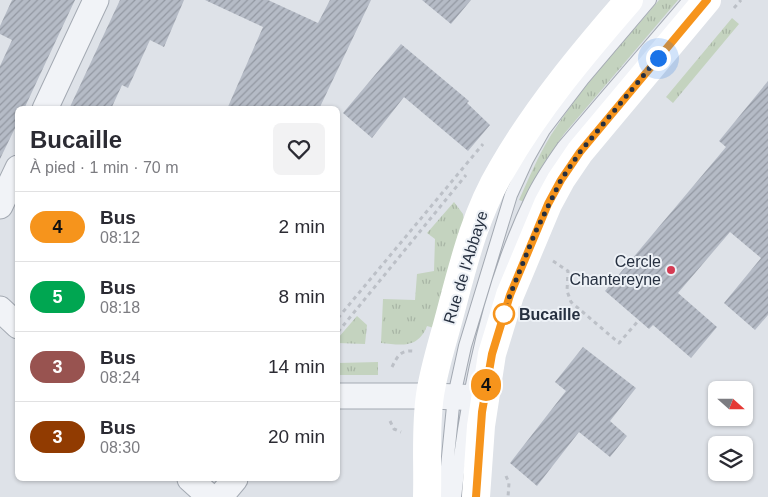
<!DOCTYPE html>
<html lang="fr">
<head>
<meta charset="utf-8">
<style>
  body { margin:0; font-family:Helvetica,sans-serif; background:#f2f2f3; color:#2b2b33; height:100vh; display:flex; flex-direction:column; font-size:19px; white-space:nowrap }
  * { box-sizing:border-box; margin:0 }
  p { font-size:16px; color:#7c7c81 }
  .icon { flex:none; width:28px; height:28px; fill:none; stroke:currentColor; stroke-width:2; stroke-linecap:round; stroke-linejoin:round }
  .map { position:relative; flex:1; overflow:hidden }
  .drawer { position:absolute; left:15px; top:106px; width:325px; height:375px; display:flex; flex-direction:column; background:#fff; border-radius:8px; box-shadow:0 1px 4px #0004 }
  .drawer>* { flex:none }
  .badge { padding:0 10px; border-radius:16px; font-size:18px; line-height:32px }
  .needle { width:32px; rotate:111deg }
  .buttons { position:absolute; left:708px; top:381px; display:grid; gap:10px }
  .buttons a { display:grid; place-items:center; width:45px; height:45px; border-radius:8px; background:#fff; box-shadow:0 1px 4px #0004; font-size:25px }
  .you { position:absolute; width:25px; height:25px; margin:-12px; border:4px solid #fff; border-radius:50%; background:#1a73e8; box-shadow:0 0 0 8px #1a73e833 }
  .map>.badge { position:absolute; translate:-50% -50%; box-shadow:0 0 0 2px #fff }
  .round { display:grid; place-items:center; flex:none; width:52px; height:52px; border-radius:8px; background:#f2f2f3 }
  .headline { display:flex; align-items:center; justify-content:space-between; height:85px; padding:0 15px }
  h1 { font-size:24px; font-weight:800; line-height:38px }
  ul { padding:0; list-style:none }
  li { display:flex; align-items:center; gap:15px; height:70px; padding:0 15px; border-top:1px solid #e1e1e2 }
  li div { flex:1 }
  li b { display:block; font-size:19px }
  li em { font-style:normal }
  li .badge { min-width:55px; font-weight:700; text-align:center }
  .map>svg:first-child { display:block }
</style>
</head>
<body>
<div class="map">
<svg width="768" height="497" viewBox="0 0 768 497">
  <defs>
    <pattern id="grass-tufts" width="24" height="20" patternUnits="userSpaceOnUse" patternTransform="scale(1.25)"><rect width="24" height="20" fill="#c4d3bf"/><path d="M3 7l-1-3M5 7V3M7 7l1-3M15 17l-1-3M17 17v-4M19 17l1-3" fill="none" stroke="#a8b5a5"/></pattern>
    <pattern id="building-hatch" width="6" height="6" patternUnits="userSpaceOnUse" patternTransform="scale(1.25)"><rect width="6" height="6" fill="#b5bbc6"/><path d="M-1 1l2-2M0 6l6-6M5 7l2-2" fill="none" stroke="#9398a2"/></pattern>
  </defs>
  <rect width="100%" height="100%" fill="#dee2e8"/>
  <!-- grass -->
  <path fill="url(#grass-tufts)" d="M659,0H678L564,134L542,166L525,202L519,200C529,178 538,156 551,135C582,86 622,44 659,0Z
    M732,18L739,24L673,103L666,97Z
    M454,202L463,214L464,221L434,328L427,326C418,349 401,345 381,343L383,299L415,300L417,274L434,271L435,239L427,233Z
    M357,316L367,325L365,344L338,343V338Z
    M378,362V375H338V363Z"/>
  <!-- building -->
  <path fill="url(#building-hatch)" d="M12,0H75L24,109H18V122L0,159V66L12,40L0,34V26Z
    M120,0H184L164,47L150,40L128,88L122,85L111,109H69Z
    M205,0H268L318,23L330,0H371L319,109H227L263,27Z
    M422,0H471L451,24Z
    M401,44L469,101L467,103L490,125L468,151L404,97L372,138L343,113Z
    M768,81V315L755,330L724,303L761,258L730,232L678,293L717,327L691,358L653,325L649,329L605,291L726,147L719,141Z
    M583,347L636,388L610,421L627,436L610,457L579,432L537,486L510,463L566,391L555,382Z"/>
  <g fill="none" stroke-linecap="round" stroke-linejoin="round">
    <!-- service casing -->
    <g stroke="#a3a9b2" stroke-width="14">
      <path id="service" d="M444,497L454,396L465,346L511,195L527,160L544,130L583,79L650,0
        M455,497C466,397 487,290 531,199C540,180 551,164 563,147L689,0"/>
    </g>
    <!-- minor casing -->
    <g stroke="#a3a9b2" stroke-width="27">
      <path id="minor" d="M45,109L96,0
        M0,206L18,168
        M0,309L18,326
        M338,396H430L484,398
        M190,479L210,497
        M220,497L235,479"/>
    </g>
    <!-- path -->
    <path stroke="#bcc0c7" stroke-width="3" stroke-dasharray="4 4" stroke-linecap="butt" d="M734,8L741,0
      M553,261L568,271L567,291L571,302L619,343L639,320
      M338,318L483,144
      M338,332L466,175
      M392,367C397,357 400,350 413,351
      M390,421L394,429L401,432
      M506,476L509,483L508,497"/>
    <!-- service -->
    <use href="#service" stroke="#f1f3f7" stroke-width="12"/>
    <!-- minor -->
    <use href="#minor" stroke="#f1f3f7" stroke-width="25"/>
    <!-- secondary -->
    <path stroke="#fff" stroke-width="28" d="M427,497C428,463 425,428 430,395C434,368 443,341 450,314C463,265 475,214 502,169C537,108 583,53 629,0
      M476,497L481,426L492,354L510,295L548,204L561,180L580,152L707,0"/>
  </g>
  <g fill="none" stroke-linecap="round" stroke-linejoin="round">
    <!-- line casing -->
    <g stroke="#fff" stroke-width="11">
      <path id="line" d="M476,497L482,412L492,354L510,295L548,204L561,180L580,152L707,0"/>
    </g>
    <!-- line -->
    <use href="#line" stroke="#f6941c" stroke-width="8"/>
    <!-- walk -->
    <path stroke="#263040" stroke-width="5" stroke-dasharray="0 9" d="M504,314L510,295L535,233L561,180L580,152L658,58"/>
  </g>
  <!-- markers -->
  <circle fill="#d53b53" stroke="#edf1f6" stroke-width="2" cx="671" cy="270" r="5"/>
  <circle fill="#fff" stroke="#f6941c" stroke-width="2.5" cx="504" cy="314" r="10"/>
  <g text-anchor="middle" stroke-width="4" stroke-linejoin="round" paint-order="stroke">
    <!-- poi labels -->
    <g font-size="16" fill="#263040" stroke="#edf1f6" text-anchor="end">
      <text x="661" y="267">Cercle<tspan x="661" dy="18">Chantereyne</tspan></text>
    </g>
    <!-- street labels -->
    <g font-size="16" fill="#263040" stroke="#edf1f6">
      <text transform="translate(465 267) rotate(-73)" y="6">Rue de l'Abbaye</text>
    </g>
    <!-- stop labels -->
    <g font-size="16" font-weight="bold" fill="#263040" stroke="#edf1f6" text-anchor="start">
      <text x="519" y="320">Bucaille</text>
    </g>
  </g>
</svg>
<div class="buttons">
<a><svg class="needle" viewBox="-14 -14 28 28"><path d="M0-13l5 13h-10z" fill="#e53935"/><path d="M0 13l5-13h-10z" fill="#7c7c81"/></svg></a>
<a><svg class="icon" aria-label="layers" viewBox="0 0 24 24"><path d="M12 4l9 5-9 5-9-5zM3 14l9 5 9-5"/></svg></a>
</div>
<div class="you" style="left:658px;top:58px"></div>
<b class="badge" style="left:486px;top:385px;background:#f6941c;color:#111">4</b>
<section class="drawer">
<div class="headline"><div><h1>Bucaille</h1><p>À pied · 1 min · 70 m</p></div><a class="round"><svg class="icon" aria-label="heart" viewBox="0 0 24 24"><path d="M12 20l-8-8c-3-5 5-10 8-4 3-6 11-1 8 4z"/></svg></a></div>
<ul>
<li><span class="badge" style="background:#f6941c;color:#111">4</span><div><b>Bus</b><p>08:12</p></div><em>2 min</em></li>
<li><span class="badge" style="background:#00a651;color:#fff">5</span><div><b>Bus</b><p>08:18</p></div><em>8 min</em></li>
<li><span class="badge" style="background:#985350;color:#fff">3</span><div><b>Bus</b><p>08:24</p></div><em>14 min</em></li>
<li><span class="badge" style="background:#913b01;color:#fff">3</span><div><b>Bus</b><p>08:30</p></div><em>20 min</em></li>
</ul>
</section>
</div>
</body>
</html>
